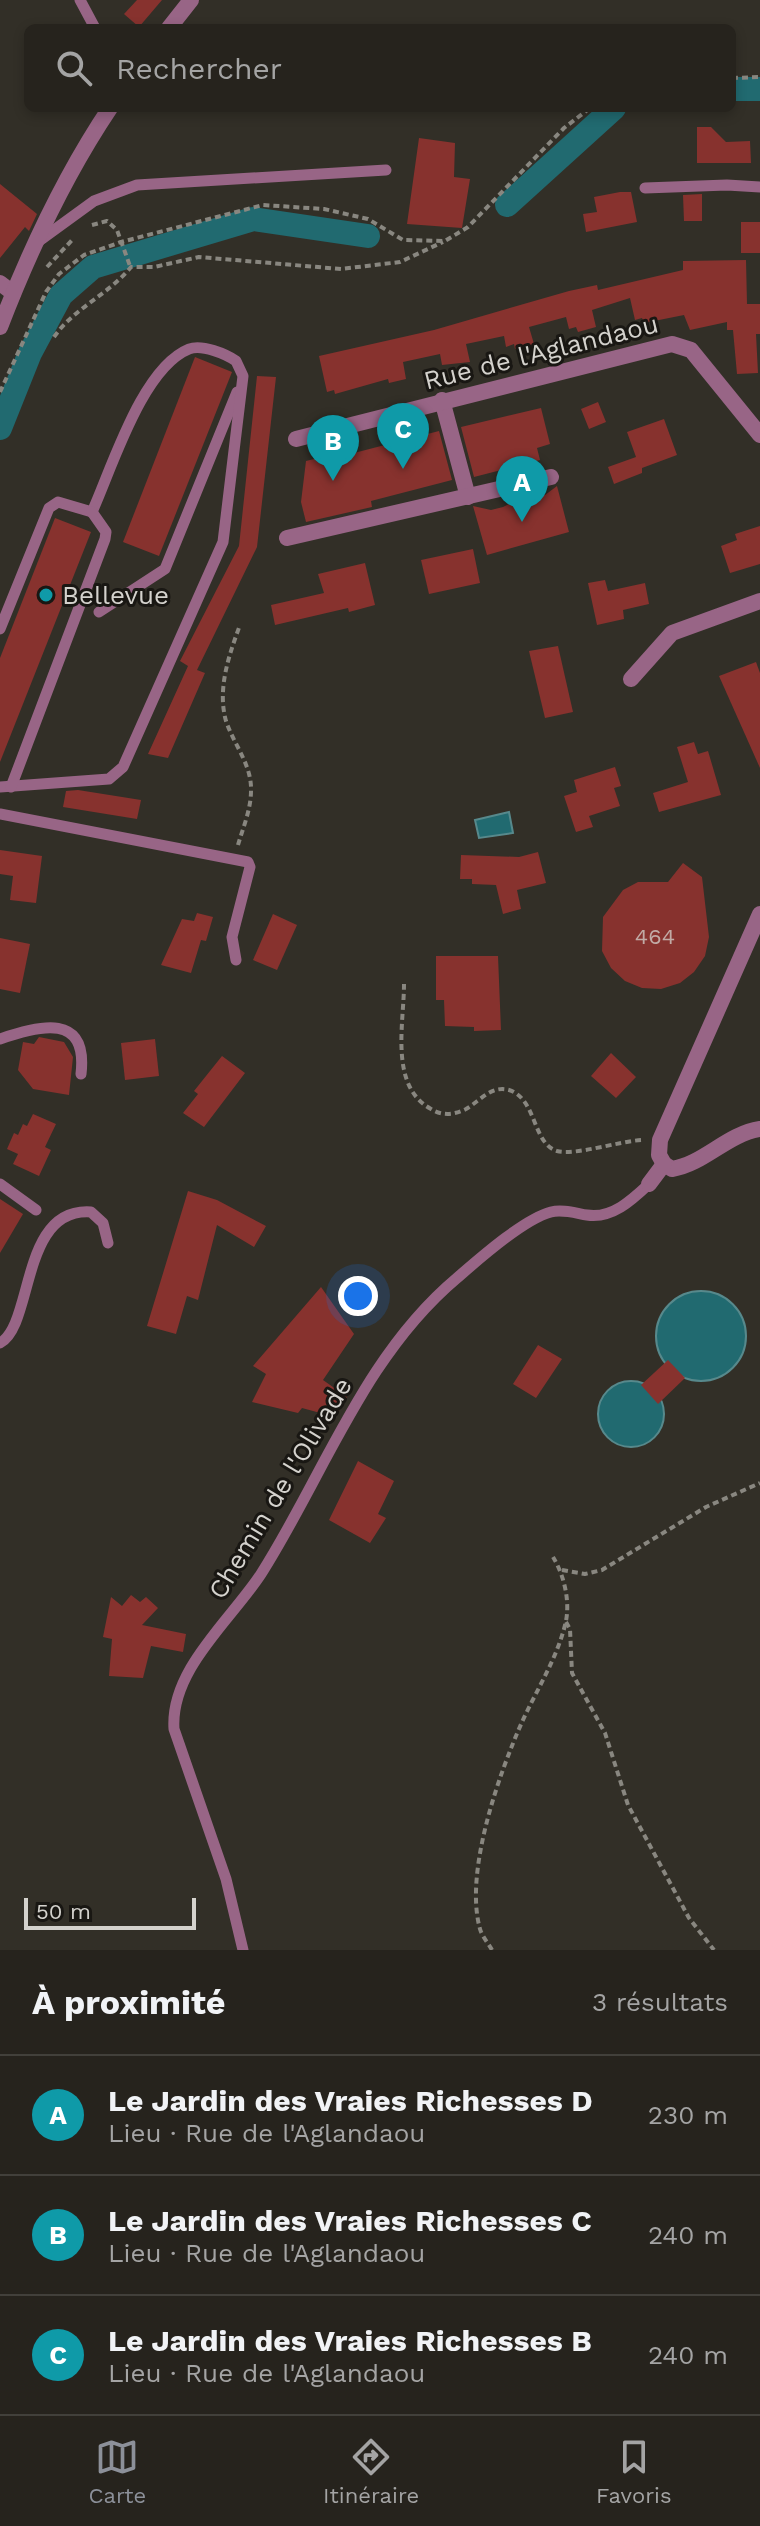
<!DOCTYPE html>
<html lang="fr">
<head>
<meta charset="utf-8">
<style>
	:root { --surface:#26231d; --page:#322f2a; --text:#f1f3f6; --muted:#a4a4a4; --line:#42403b; --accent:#8c9099 }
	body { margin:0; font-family:"Work Sans",sans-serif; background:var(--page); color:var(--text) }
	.scale { position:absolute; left:24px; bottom:20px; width:172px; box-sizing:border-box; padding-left:8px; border:4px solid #d4d2cd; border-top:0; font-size:22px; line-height:28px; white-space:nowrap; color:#d4d2cd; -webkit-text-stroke:6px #191713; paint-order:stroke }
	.you { position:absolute; left:358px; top:1296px; width:28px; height:28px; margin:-20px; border:6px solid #fff; border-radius:50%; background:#1a73e8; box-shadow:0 0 0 12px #1a73e833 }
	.badge { display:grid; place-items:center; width:52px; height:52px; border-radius:50%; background:var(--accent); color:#fff; font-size:26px; font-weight:700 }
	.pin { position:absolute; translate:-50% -66px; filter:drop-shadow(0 2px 4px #0008) }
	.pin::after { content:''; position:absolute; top:42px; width:28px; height:24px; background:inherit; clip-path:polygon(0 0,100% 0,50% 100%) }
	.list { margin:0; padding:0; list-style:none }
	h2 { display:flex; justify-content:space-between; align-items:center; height:104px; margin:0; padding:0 32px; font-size:34px }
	h2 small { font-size:26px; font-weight:400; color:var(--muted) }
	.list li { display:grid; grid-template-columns:52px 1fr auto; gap:24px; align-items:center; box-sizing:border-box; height:120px; padding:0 32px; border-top:2px solid var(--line) }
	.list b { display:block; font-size:30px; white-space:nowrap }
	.list p { margin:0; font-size:26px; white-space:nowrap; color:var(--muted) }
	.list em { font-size:26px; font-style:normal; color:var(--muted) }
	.icon { flex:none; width:44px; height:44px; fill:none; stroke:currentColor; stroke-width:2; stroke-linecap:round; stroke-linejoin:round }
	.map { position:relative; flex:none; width:760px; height:1950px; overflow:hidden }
	.search { position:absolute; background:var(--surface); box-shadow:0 4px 12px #0003; left:24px; right:24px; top:24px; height:88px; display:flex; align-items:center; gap:20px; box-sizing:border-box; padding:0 28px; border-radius:12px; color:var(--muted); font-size:30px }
	.sheet { height:464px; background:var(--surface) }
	nav { display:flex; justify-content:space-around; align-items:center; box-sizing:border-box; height:112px; border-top:2px solid var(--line); background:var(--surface); font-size:22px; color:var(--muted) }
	nav a { display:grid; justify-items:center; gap:4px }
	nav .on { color:var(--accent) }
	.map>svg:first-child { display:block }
</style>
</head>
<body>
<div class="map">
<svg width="760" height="1950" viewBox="0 0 760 1950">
	<rect width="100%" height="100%" fill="#322f27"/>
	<g fill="#216a70" stroke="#57898c" stroke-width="2">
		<path d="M509,812l4,21 -34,5 -4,-18z"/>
		<circle cx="701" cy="1336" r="45"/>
		<circle cx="631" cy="1414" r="33"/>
	</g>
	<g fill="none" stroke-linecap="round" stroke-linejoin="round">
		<g stroke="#216a70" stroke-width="24">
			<path d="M732,89h28"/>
			<path d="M507,205l107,-97"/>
			<path d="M0,428l30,-75 31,-58 32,-28 160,-48 115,17"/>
		</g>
	</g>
	<g fill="#87322e">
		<path d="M137,0h25l-23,27 -15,-13z"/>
		<path d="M697,127h14l15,15 24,-1 1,22h-54z"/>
		<path d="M419,138l36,5 -1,34 16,2 -8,49 -55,-4z"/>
		<path d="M0,184l37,30 -8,17 -4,-4 -25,31z"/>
		<path d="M620,192h11l6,30 -51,10 -3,-18 14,-2 -3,-15z"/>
		<path d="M702,194v27h-18l-1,-26z"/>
		<rect x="741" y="222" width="19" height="31"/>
		<path d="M746,260l1,44h13v30h-4l2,39 -21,1 -4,-44h-6v-8l-37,8 -6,-15 -40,8 -2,-5 -7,2 -5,-22 -38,12 4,17 -18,5 -2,-5 -7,2 -3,-12 -37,10 5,17 -19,5 -1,-5 -8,3 -2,-11 -38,8 4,18 -28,3 -2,-11 -37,8 3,17 -17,4 -1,-4 -53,15 -1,-4 -7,2 -8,-36 115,-26 135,-39 28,-6 1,5 85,-20v-9z"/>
		<path d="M195,357l37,15 -73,184 -36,-14z"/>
		<path d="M257,376l19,1 -19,170 -60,123 8,3 -37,85 -20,-4 40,-88 -8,-5 59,-115z"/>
		<path d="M598,402l8,20 -17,7 -8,-20z"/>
		<path d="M541,408l9,36 -13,4 3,12 -66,17 -13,-50z"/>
		<path d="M664,419l13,36 -35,13v5l-28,11 -6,-17 28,-10 -9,-25z"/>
		<path d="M439,431l13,49 -81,21 1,6 -66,15 -5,-20 5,-41 16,-4 1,4z"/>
		<path d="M557,486l12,46 -82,23 -14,-49 18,4 12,-3 14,-7 28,-5z"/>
		<path d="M55,518l36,14 -91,230v-104z"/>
		<path d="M760,526v38l-30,9 -9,-27 16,-6 -2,-6z"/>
		<path d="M473,549l7,34 -51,11 -8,-34z"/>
		<path d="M365,563l10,42 -26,7 -1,-4 -73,17 -4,-20 53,-12 -6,-19z"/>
		<path d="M605,580l3,11 37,-8 4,21 -26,6 1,9 -27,6 -9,-42z"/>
		<path d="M558,646l15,66 -28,6 -16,-67z"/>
		<path d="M756,662l4,11v95l-41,-92z"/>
		<path d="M694,742l4,12 10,-3 13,44 -62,17 -6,-19 35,-11 -11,-35z"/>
		<path d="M615,767l6,19 -7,2 6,18 -31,10 4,11 -17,5 -12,-36 13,-4 -3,-12z"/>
		<path d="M78,790l63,10 -4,19 -74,-12 3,-16z"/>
		<path d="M0,850l42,6 -6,47 -26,-3 3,-24 -13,-2z"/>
		<path d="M538,852l8,31 -29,7 4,19 -18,5 -7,-29 -24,-1v-5h-12l1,-24 58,2z"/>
		<path d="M683,863l19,14 7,60 -4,19 -11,16 -14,11 -19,6 -19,-1 -17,-7 -14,-13 -9,-17 1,-34 20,-27 15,-8h30z"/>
		<path d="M197,913l16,4 -7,24 -5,-1 -10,33 -30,-8 21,-46 12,2z"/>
		<path d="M273,914l24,11 -20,45 -24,-10z"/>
		<path d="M0,938l30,6 -10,49 -20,-4z"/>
		<path d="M436,956h62l3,74 -27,1v-4l-29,-1 -1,-26h-8z"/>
		<path d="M39,1037l25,5 9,15 -4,38 -36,-6 -15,-19 5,-28 11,2z"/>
		<path d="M155,1039l4,37 -34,4 -4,-37z"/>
		<path d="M611,1053l25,24 -20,21 -25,-22z"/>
		<path d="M222,1056l23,17 -41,54 -21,-14 15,-19 -4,-3z"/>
		<path d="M33,1114l23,10 -11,23 6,3 -12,26 -26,-12 5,-10 -11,-5 7,-16 4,2 5,-11 4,2z"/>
		<path d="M188,1191l29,9 49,26 -12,21 -37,-22 -19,75 -11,-4 -11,38 -29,-8z"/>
		<path d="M0,1199l23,15 -23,39z"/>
		<path d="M321,1287l33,47 -31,46 24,17 -12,20 -33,-9 -4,5 -46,-11 14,-28 -13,-8z"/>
		<path d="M538,1345l24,14 -26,39 -23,-14z"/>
		<path d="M668,1360l17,18 -27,26 -17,-19z"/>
		<path d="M358,1461l36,20 -16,33 8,4 -16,25 -41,-23z"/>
		<path d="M131,1595l9,7 6,-5 12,11 -16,17 44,9 -3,18 -32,-6 -8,32 -34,-2 3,-37 -9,-2 8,-40 11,9z"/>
	</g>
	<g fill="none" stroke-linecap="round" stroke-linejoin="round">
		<g stroke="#898780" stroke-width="4" stroke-dasharray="6 4" stroke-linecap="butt">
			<path d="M732,78l28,-1"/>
			<path d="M92,225l15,-4 10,9 13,36"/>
			<path d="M47,267l26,-28"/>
			<path d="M54,337c20,-29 54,-42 77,-70h23l45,-10 142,12 59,-7 43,-20"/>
			<path d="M0,392l46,-100 13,-18 25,-19 37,-13 142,-37 61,4 44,10 35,21 42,1 23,-14 96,-99 26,-20"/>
			<path d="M238,845c5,-17 13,-36 13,-54 1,-26 -17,-46 -25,-70 -9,-32 3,-66 14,-96"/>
			<path d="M404,984c0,40 -15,102 27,125 11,7 23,6 35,0 14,-8 25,-24 43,-19 28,9 23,53 48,61 17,5 63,-10 85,-11"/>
			<path d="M562,1570l23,4 17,-4 104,-63 54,-24"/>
			<path d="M566,1622l4,7 2,44 33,60 23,72 61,113 25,32"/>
			<path d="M492,1950c-4,-7 -10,-14 -12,-21 -16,-57 19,-155 42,-207 15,-33 36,-65 44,-101 4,-21 -2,-46 -13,-64"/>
		</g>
		<g stroke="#986586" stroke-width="11">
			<path d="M80,0l15,28"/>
			<path d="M645,188l82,-3 33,2"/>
			<path d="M39,241l55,-40 43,-16 249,-15"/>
			<path d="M99,612l66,-43 72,-177"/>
			<path d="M0,629l49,-121 9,-6 34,10c20,-44 50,-144 97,-163 13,-5 37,5 47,12l7,15 -20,166 -100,225 -14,12 -109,8"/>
			<path d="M11,787l94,-248 1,-7 -14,-20"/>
			<path d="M0,814l248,48 2,5 -18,70 4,23"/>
			<path d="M0,1039c40,-14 88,-26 81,35"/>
			<path d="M0,1184l36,26"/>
			<path d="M0,1343c34,-18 20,-136 91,-131l12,11 5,20"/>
			<path d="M243,1950l-17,-71 -52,-150c-4,-59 57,-109 87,-155 63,-99 103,-218 196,-296 22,-19 67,-59 94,-66 11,-3 24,1 36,3 25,4 45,-15 62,-31"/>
		</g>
		<g stroke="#986586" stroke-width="16">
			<path d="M169,28l22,-28"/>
			<path d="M0,283l13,10"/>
			<path d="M0,327c29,-75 65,-152 110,-219"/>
			<path d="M442,400l26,97"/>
			<path d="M296,439l376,-95 19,6 69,85"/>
			<path d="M287,538l264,-61"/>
			<path d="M631,679l41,-46 88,-32"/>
			<path d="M664,1164l-5,-9 1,-15 100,-226"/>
			<path d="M664,1164l8,5c32,-5 55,-35 88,-40"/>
			<path d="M649,1184l15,-20"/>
		</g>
	</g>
	<circle fill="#0f9aa8" stroke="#191713" stroke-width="3" cx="46" cy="595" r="8"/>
	<g text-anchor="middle" stroke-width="6" stroke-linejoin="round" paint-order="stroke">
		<g font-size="22" fill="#c1aaa5">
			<text x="655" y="944">464</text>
		</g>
		<g font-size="26" fill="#d4d2cd" stroke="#191713">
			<text transform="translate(541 352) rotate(-14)" y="9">Rue de l'Aglandaou</text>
			<text transform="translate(280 1488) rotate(-59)" y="9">Chemin de l'Olivade</text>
		</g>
		<g font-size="26" fill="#d4d2cd" stroke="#191713" text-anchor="start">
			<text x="62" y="604">Bellevue</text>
		</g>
	</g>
</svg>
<div class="scale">50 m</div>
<div class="you"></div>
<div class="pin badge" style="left:522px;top:522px;background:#0f9aa8">A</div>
<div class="pin badge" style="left:333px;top:481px;background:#0f9aa8">B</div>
<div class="pin badge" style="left:403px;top:469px;background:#0f9aa8">C</div>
<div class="search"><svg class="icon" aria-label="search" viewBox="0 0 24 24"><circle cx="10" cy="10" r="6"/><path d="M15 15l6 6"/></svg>Rechercher</div>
</div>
<section class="sheet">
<h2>À proximité<small>3 résultats</small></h2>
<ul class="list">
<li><span class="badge" style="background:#0f9aa8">A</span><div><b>Le Jardin des Vraies Richesses D</b><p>Lieu · Rue de l'Aglandaou</p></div><em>230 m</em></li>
<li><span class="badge" style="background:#0f9aa8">B</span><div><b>Le Jardin des Vraies Richesses C</b><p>Lieu · Rue de l'Aglandaou</p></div><em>240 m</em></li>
<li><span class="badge" style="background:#0f9aa8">C</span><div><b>Le Jardin des Vraies Richesses B</b><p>Lieu · Rue de l'Aglandaou</p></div><em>240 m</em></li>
</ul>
</section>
<nav>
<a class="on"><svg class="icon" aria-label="map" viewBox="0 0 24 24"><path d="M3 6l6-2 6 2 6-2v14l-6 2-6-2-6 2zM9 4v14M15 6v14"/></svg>Carte</a>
<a><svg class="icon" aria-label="directions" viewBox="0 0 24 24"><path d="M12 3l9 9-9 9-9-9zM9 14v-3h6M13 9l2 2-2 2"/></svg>Itinéraire</a>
<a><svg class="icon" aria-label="saved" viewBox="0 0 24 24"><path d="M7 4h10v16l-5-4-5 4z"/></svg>Favoris</a>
</nav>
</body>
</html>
